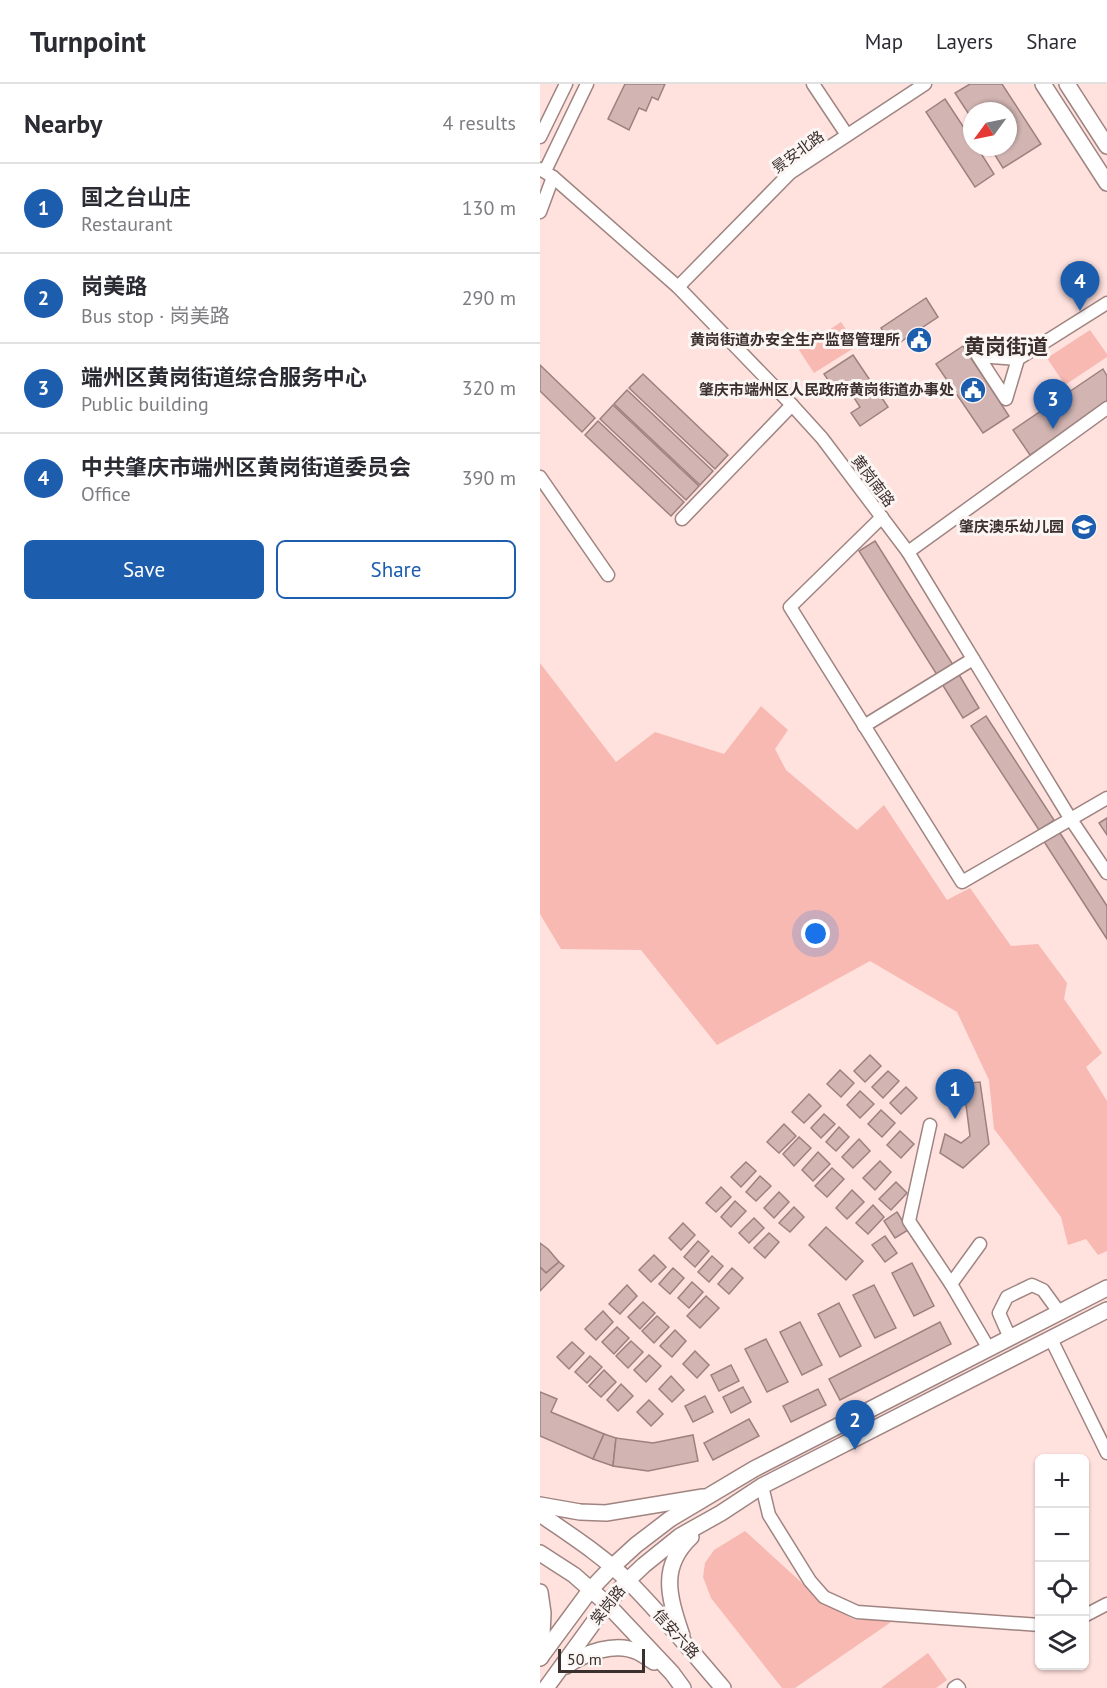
<!DOCTYPE html>
<html lang="en">
<head>
<meta charset="utf-8">
<style>
	:root { --surface:#fff; --page:#f7f7f7; --text:#2b2b33; --muted:#7c7c81; --line:#e1e1e2; --accent:#1d5dae }
	body { margin:0; font-family:"PT Sans","Noto Sans SC",sans-serif; background:var(--page); color:var(--text) }
	.controls { position:absolute; right:18px; bottom:18px; display:grid; overflow:hidden; border-radius:9px; box-shadow:0 2px 4px #0004 }
	.controls button { width:54px; height:54px; display:grid; place-items:center; padding:0; border:0; border-bottom:2px solid var(--line); background:var(--surface); color:var(--text); font:30px sans-serif }
	.compass { position:absolute; left:423px; top:18px; width:54px; height:54px; border-radius:50%; background:var(--surface); box-shadow:0 2px 4px #0004; rotate:237deg }
	.scale { position:absolute; left:18px; bottom:15px; width:87px; box-sizing:border-box; padding-left:6px; border:3px solid #3b302e; border-top:0; font-size:16px; line-height:21px; white-space:nowrap; color:#3b302e; -webkit-text-stroke:4px #fbf5f4; paint-order:stroke }
	.you { position:absolute; left:276px; top:850px; width:21px; height:21px; margin:-15px; border:4px solid #fff; border-radius:50%; background:#1a73e8; box-shadow:0 0 0 9px #1a73e833 }
	.badge { display:grid; place-items:center; width:39px; height:39px; border-radius:50%; background:var(--accent); color:#fff; font-size:20px; font-weight:700 }
	.pin { position:absolute; translate:-50% -50px; filter:drop-shadow(0 2px 3px #0008) }
	.pin::after { content:''; position:absolute; top:32px; width:21px; height:18px; background:inherit; clip-path:polygon(0 0,100% 0,50% 100%) }
	.list { margin:0; padding:0; list-style:none }
	h2 { display:flex; justify-content:space-between; align-items:center; height:78px; margin:0; padding:0 24px; font-size:26px }
	h2 small { font-size:20px; font-weight:400; color:var(--muted) }
	.list li { display:grid; grid-template-columns:39px 1fr auto; gap:18px; align-items:center; box-sizing:border-box; height:90px; padding:0 24px; border-top:2px solid var(--line) }
	.list b { display:block; font-size:22px; white-space:nowrap }
	.list p { margin:0; font-size:20px; white-space:nowrap; color:var(--muted) }
	.list em { font-size:20px; font-style:normal; color:var(--muted) }
	.actions { display:flex; gap:12px; padding:18px 24px }
	.actions a { flex:1; padding:14px 0; border:2px solid var(--accent); border-radius:9px; text-align:center; font-size:21px; color:var(--accent) }
	.actions .main { background:var(--accent); color:#fff }
	.icon { flex:none; width:33px; height:33px; fill:none; stroke:currentColor; stroke-width:2; stroke-linecap:round; stroke-linejoin:round }
	.map { position:relative; flex:none; width:567px; height:1604px; overflow:hidden }
	header { display:flex; align-items:center; gap:36px; box-sizing:border-box; height:84px; padding:0 30px; background:var(--surface); border-bottom:2px solid var(--line) }
	header strong { font-size:28px }
	nav { display:flex; gap:33px; margin-inline-start:auto; font-size:21px }
	main { display:flex }
	aside { flex:1; background:var(--surface) }
	.map>svg:first-child { display:block }
</style>
</head>
<body>
<header>
<strong>Turnpoint</strong>
<nav><a>Map</a><a>Layers</a><a>Share</a></nav>
</header>
<main>
<aside>
<h2>Nearby<small>4 results</small></h2>
<ul class="list">
<li><span class="badge">1</span><div><b>国之台山庄</b><p>Restaurant</p></div><em>130 m</em></li>
<li><span class="badge">2</span><div><b>岗美路</b><p>Bus stop · 岗美路</p></div><em>290 m</em></li>
<li><span class="badge">3</span><div><b>端州区黄岗街道综合服务中心</b><p>Public building</p></div><em>320 m</em></li>
<li><span class="badge">4</span><div><b>中共肇庆市端州区黄岗街道委员会</b><p>Office</p></div><em>390 m</em></li>
</ul>
<div class="actions"><a class="main">Save</a><a>Share</a></div>
</aside>
<div class="map">
<svg width="567" height="1604" viewBox="0 0 567 1604">
	<rect width="100%" height="100%" fill="#ffe1dd"/>
	<g fill="#f7b9b2">
		<path d="M301,238l16,24 -43,27 -15,-23z"/>
		<path d="M550,246l17,24v3l-42,28 -18,-27z"/>
		<path d="M0,579l76,99 39,-30 69,22 37,-48 27,24 -13,19 11,21 71,60 27,-25 63,95 23,-12 41,58 27,-2 29,39 -3,16 38,54 -16,14 21,34v150l-9,4 -12,-16 -18,6 -7,-28 -67,-88 -5,-49 -32,-68 -87,-51 -153,84 -76,-95 -80,-1 -21,-35z"/>
		<path d="M205,1447l79,72 31,17h39l-99,68h-13l-71,-90 -8,-21 2,-14 9,-13z"/>
		<path d="M388,1569l19,27 -11,8h-54v-1z"/>
	</g>
	<g fill="#d2b5b2" stroke="#9c817e" stroke-width="1.5">
		<path d="M85,0h40l-7,16 -6,-3 -6,14 -7,-3 -10,22 -21,-11z"/>
		<path d="M430,0h32l39,60 -38,24 -13,-21h18v-36h-36v8l-17,-26z"/>
		<path d="M405,15l27,41v7h5l17,27 -19,13 -49,-75z"/>
		<path d="M386,214l12,19 -45,30 -12,-19z"/>
		<path d="M423,262l46,70 -26,17 -47,-69z"/>
		<path d="M313,271l35,52 -28,19 -9,-13 9,-6 -16,-25 -10,7 -10,-15z"/>
		<path d="M0,281l55,53 -13,14 -42,-41z"/>
		<path d="M563,285l4,7v26l-77,53 -17,-25z"/>
		<path d="M103,290l85,81 -13,14 -86,-81z"/>
		<path d="M87,306l86,81 -13,14 -86,-81z"/>
		<path d="M73,321l86,81 -13,14 -86,-81z"/>
		<path d="M58,337l86,81 -13,14 -86,-81z"/>
		<path d="M335,457l80,127 -16,10 -80,-127z"/>
		<path d="M418,589l21,35 -16,10 -21,-34z"/>
		<path d="M446,632l68,104 -15,10 -68,-104z"/>
		<path d="M567,734v17l-8,-12z"/>
		<path d="M518,746l49,76v33l-64,-99z"/>
		<path d="M330,971l11,11 -16,16 -11,-11z"/>
		<path d="M300,986l14,13 -13,14 -14,-13z"/>
		<path d="M348,987l11,10 -16,17 -11,-11z"/>
		<path d="M440,998l9,62 -26,24 -23,-15 5,-19 16,9 9,-7 -5,-39h-12l-3,-12z"/>
		<path d="M366,1003l11,11 -16,16 -11,-11z"/>
		<path d="M320,1007l14,13 -14,14 -13,-13z"/>
		<path d="M269,1010l12,12 -17,17 -12,-11z"/>
		<path d="M341,1026l14,13 -13,14 -14,-13z"/>
		<path d="M284,1030l11,10 -14,14 -10,-10z"/>
		<path d="M244,1040l12,12 -17,17 -12,-11z"/>
		<path d="M299,1043l10,10 -13,14 -10,-9z"/>
		<path d="M360,1047l14,13 -13,14 -14,-13z"/>
		<path d="M259,1053l12,11 -17,18 -11,-12z"/>
		<path d="M319,1055l11,12 -17,17 -11,-11z"/>
		<path d="M278,1068l12,12 -17,17 -11,-11z"/>
		<path d="M340,1077l11,11 -16,18 -12,-12z"/>
		<path d="M206,1078l10,9 -15,16 -10,-10z"/>
		<path d="M292,1084l12,11 -17,18 -12,-11z"/>
		<path d="M220,1092l11,10 -15,15 -10,-9z"/>
		<path d="M356,1098l11,11 -16,17 -12,-11z"/>
		<path d="M181,1103l10,10 -15,15 -10,-9z"/>
		<path d="M312,1106l12,12 -17,17 -11,-11z"/>
		<path d="M239,1108l10,10 -15,16 -10,-10z"/>
		<path d="M195,1117l11,10 -15,16 -10,-10z"/>
		<path d="M333,1121l11,12 -16,17 -12,-11z"/>
		<path d="M254,1123l10,10 -14,15 -11,-9z"/>
		<path d="M357,1128l11,18 -13,8 -11,-17z"/>
		<path d="M214,1134l10,10 -15,15 -10,-10z"/>
		<path d="M143,1139l12,12 -14,15 -12,-12z"/>
		<path d="M286,1143l37,34 -17,19 -37,-35z"/>
		<path d="M229,1149l10,9 -14,16 -11,-10z"/>
		<path d="M345,1152l12,17 -12,9 -13,-17z"/>
		<path d="M158,1157l11,10 -14,16 -11,-10z"/>
		<path d="M0,1159l8,6 11,13 -13,11 -6,-6z"/>
		<path d="M114,1171l12,12 -15,15 -12,-12z"/>
		<path d="M172,1172l11,10 -14,16 -11,-10z"/>
		<path d="M19,1178l5,4 -24,25v-24l6,6z"/>
		<path d="M372,1179l22,43 -20,10 -22,-43z"/>
		<path d="M133,1184l11,10 -14,16 -11,-10z"/>
		<path d="M192,1184l11,10 -14,16 -11,-10z"/>
		<path d="M152,1198l11,10 -14,16 -11,-10z"/>
		<path d="M87,1201l10,11 -17,18 -11,-10z"/>
		<path d="M334,1201l22,43 -21,10 -22,-43z"/>
		<path d="M166,1212l13,12 -19,20 -13,-12z"/>
		<path d="M103,1218l12,11 -15,16 -12,-12z"/>
		<path d="M299,1219l22,43 -21,11 -22,-43z"/>
		<path d="M63,1227l10,11 -17,18 -11,-11z"/>
		<path d="M117,1232l12,11 -15,16 -12,-12z"/>
		<path d="M260,1238l22,43 -20,10 -22,-43z"/>
		<path d="M400,1238l11,22 -111,56 -11,-21z"/>
		<path d="M77,1243l12,11 -15,16 -12,-12z"/>
		<path d="M135,1246l11,11 -14,16 -12,-11z"/>
		<path d="M226,1255l22,43 -21,10 -22,-43z"/>
		<path d="M91,1257l12,11 -15,16 -12,-12z"/>
		<path d="M32,1258l12,11 -15,16 -12,-12z"/>
		<path d="M155,1267l14,14 -12,13 -14,-14z"/>
		<path d="M109,1271l12,11 -15,16 -12,-12z"/>
		<path d="M50,1272l12,11 -15,16 -12,-11z"/>
		<path d="M191,1281l8,16 -20,10 -8,-16z"/>
		<path d="M64,1286l12,12 -15,15 -12,-11z"/>
		<path d="M131,1292l13,14 -12,12 -13,-13z"/>
		<path d="M81,1300l12,12 -15,15 -11,-11z"/>
		<path d="M203,1303l8,15 -20,11 -8,-16z"/>
		<path d="M278,1305l8,16 -35,17 -8,-16z"/>
		<path d="M0,1308l17,7 -6,13 53,22 -11,25 -53,-23z"/>
		<path d="M165,1312l8,16 -20,10 -8,-16z"/>
		<path d="M109,1316l14,14 -12,12 -14,-14z"/>
		<path d="M209,1335l10,17 -46,24 -9,-17z"/>
		<path d="M64,1350l12,4 -3,28 -20,-7z"/>
		<path d="M153,1351l5,26 -50,10 -35,-5 3,-28 37,5z"/>
	</g>
	<g fill="none" stroke-linecap="round" stroke-linejoin="round">
		<g stroke="#9f8481" stroke-width="15">
			<g id="minor">
				<path d="M273,0l34,51"/>
				<path d="M0,53l26,-53"/>
				<path d="M0,85l13,8 125,110 114,118 30,33 86,114 162,266 37,55"/>
				<path d="M5,87l42,-87"/>
				<path d="M0,128l13,-35"/>
				<path d="M138,203l112,-114 135,-89"/>
				<path d="M478,275l-12,40 -28,-43 40,3 89,-56"/>
				<path d="M0,393l68,98"/>
				<path d="M342,433l-92,90 172,275 145,-84"/>
				<path d="M142,435l110,-114"/>
				<path d="M368,468l199,-144"/>
				<path d="M324,642l109,-67"/>
				<path d="M390,1041l-21,96 42,63 29,-40"/>
				<path d="M411,1200l38,65"/>
				<path d="M470,1254l-11,-25 8,-16 25,-12 11,5 16,22"/>
				<path d="M511,1255l56,114"/>
				<path d="M222,1402l7,29 41,66 14,16 33,15 183,13"/>
				<path d="M544,1532l23,-12"/>
				<path d="M414,1604l3,-2 2,2"/>
			</g>
		</g>
		<g stroke="#9f8481" stroke-width="18">
			<g id="major">
				<path d="M503,0l64,99"/>
				<path d="M527,0l40,62"/>
				<path d="M0,1421l40,7 26,1 97,-16"/>
				<path d="M0,1430c30,21 62,41 88,67 34,34 64,71 95,107"/>
				<path d="M0,1469l34,22 33,29 65,69 11,15"/>
				<path d="M0,1508l3,21 -2,44"/>
				<path d="M142,1552c-12,-37 -24,-68 9,-99"/>
				<path d="M0,1574l51,-69 21,-22 24,-22 34,-26 84,-50 353,-181"/>
				<path d="M26,1582c19,-13 49,-25 72,-14 6,3 11,7 16,10"/>
				<path d="M6,1604l61,-84 20,-23 17,-16 36,-29 41,-23 41,-27 345,-176"/>
			</g>
		</g>
		<use href="#minor" stroke="#fff" stroke-width="12"/>
		<use href="#major" stroke="#fff" stroke-width="15"/>
	</g>
	<defs>
		<g id="civic-disc" transform="scale(1.35)"><circle r="9.5" fill="#1d5dae" stroke="#fbf5f4"/><path d="M-.6-6.5H3V-4.5H.6V-3L4-1V1h2V6H-6V1h2V-1L-.6-3ZM-1.2 2.5V6h2.4V2.5Z" fill="#fff"/></g>
		<g id="school-disc" transform="scale(1.35)"><circle r="9.5" fill="#1d5dae" stroke="#fbf5f4"/><path d="M0-5L7-2L0 1L-7-2ZM-4 1L0 2.5L4 1V4Q0 6-4 4Z" fill="#fff"/></g>
	</defs>
	<g fill-rule="evenodd">
		<use href="#civic-disc" x="379" y="256"/>
		<use href="#civic-disc" x="433" y="306"/>
		<use href="#school-disc" x="544" y="443"/>
	</g>
	<g text-anchor="middle" stroke-width="6" stroke-linejoin="round" paint-order="stroke">
		<g font-size="15" fill="#3b302e" stroke="#fbf5f4">
			<text transform="translate(258 68) rotate(-36)" y="5">景安北路</text>
			<text transform="translate(333 397) rotate(53)" y="5">黄岗南路</text>
			<text transform="translate(68 1521) rotate(-51)" y="5">棠岗路</text>
			<text transform="translate(136 1550) rotate(48)" y="5">信安六路</text>
		</g>
		<g font-size="15" font-weight="bold" fill="#3b302e" stroke="#fbf5f4" text-anchor="end">
			<text x="360" y="261">黄岗街道办安全生产监督管理所</text>
			<text x="414" y="311">肇庆市端州区人民政府黄岗街道办事处</text>
			<text x="524" y="448">肇庆澳乐幼儿园</text>
		</g>
		<g font-size="21" font-weight="bold" fill="#3b302e" stroke="#fbf5f4">
			<text x="466" y="270">黄岗街道</text>
		</g>
	</g>
</svg>
<div class="controls">
<button>+</button>
<button>−</button>
<button><svg class="icon" aria-label="locate" viewBox="0 0 24 24"><circle cx="12" cy="12" r="6"/><path d="M12 2v4M12 18v4M2 12h4M18 12h4"/></svg></button>
<button><svg class="icon" aria-label="layers" viewBox="0 0 24 24"><path d="M12 4l9 5-9 5-9-5zM3 14l9 5 9-5"/></svg></button>
</div>
<svg class="compass" viewBox="-18 -18 36 36"><path d="M0-13l5 13h-10z" fill="#e53935"/><path d="M0 13l5-13h-10z" fill="#7c7c81"/></svg>
<div class="scale">50 m</div>
<div class="you"></div>
<div class="pin badge" style="left:415px;top:1035px">1</div>
<div class="pin badge" style="left:315px;top:1366px">2</div>
<div class="pin badge" style="left:513px;top:345px">3</div>
<div class="pin badge" style="left:540px;top:227px">4</div>
</div>
</main>
</body>
</html>
